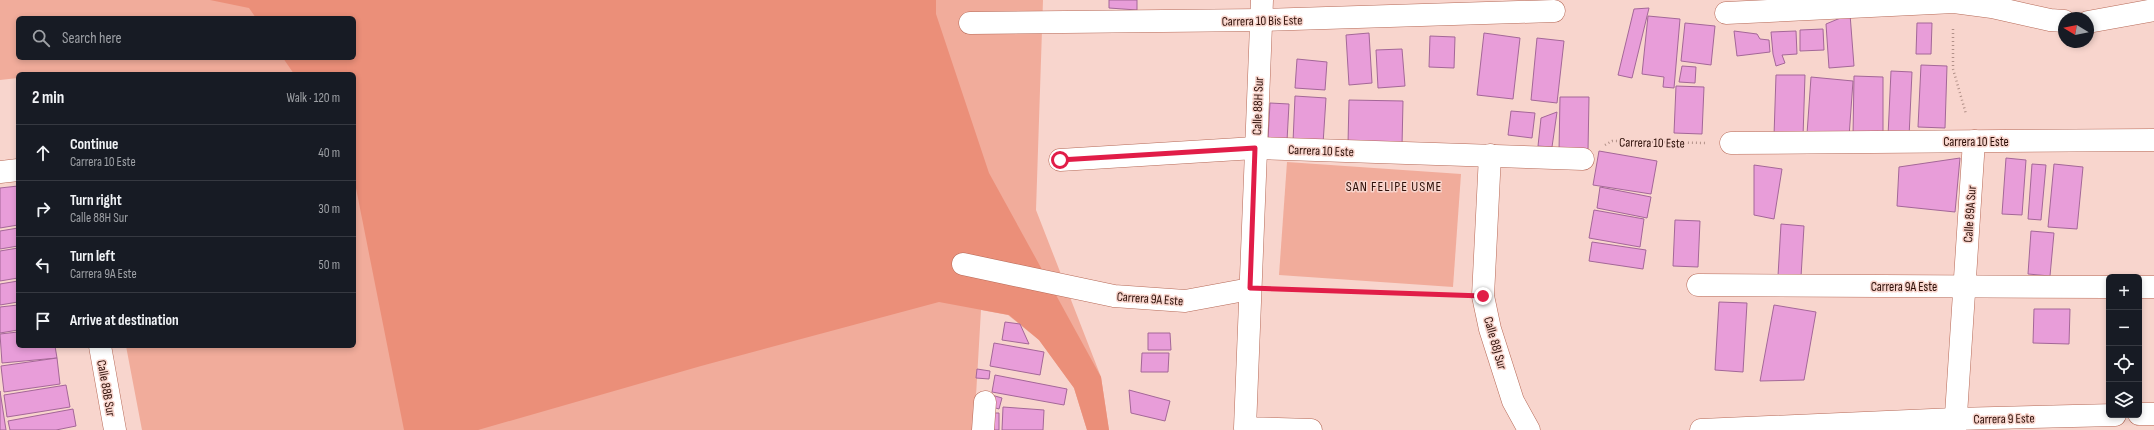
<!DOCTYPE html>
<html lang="en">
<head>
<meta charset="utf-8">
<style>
	:root { --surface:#171b24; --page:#20242c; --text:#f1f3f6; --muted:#9ea1a6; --line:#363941 }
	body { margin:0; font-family:"Sofia Sans Condensed",sans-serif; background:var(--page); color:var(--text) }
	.controls { position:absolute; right:12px; bottom:12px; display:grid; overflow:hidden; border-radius:6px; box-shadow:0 2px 6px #0003 }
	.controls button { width:36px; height:36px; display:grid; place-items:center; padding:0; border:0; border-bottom:1px solid var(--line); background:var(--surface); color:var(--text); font:20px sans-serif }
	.compass { position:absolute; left:2058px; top:12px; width:36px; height:36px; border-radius:50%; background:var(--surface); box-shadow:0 2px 6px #0003; rotate:280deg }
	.stop { position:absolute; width:12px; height:12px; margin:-9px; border:3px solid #e11d48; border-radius:50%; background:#fff }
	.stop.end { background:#e11d48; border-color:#fff; box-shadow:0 1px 4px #0008 }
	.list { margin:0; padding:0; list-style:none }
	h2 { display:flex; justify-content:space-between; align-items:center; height:52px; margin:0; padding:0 16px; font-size:17px }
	h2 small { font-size:13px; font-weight:400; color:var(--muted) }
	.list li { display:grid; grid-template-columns:26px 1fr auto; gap:12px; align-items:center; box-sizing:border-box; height:56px; padding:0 16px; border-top:1px solid var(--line) }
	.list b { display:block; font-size:15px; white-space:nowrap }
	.list p { margin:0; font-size:13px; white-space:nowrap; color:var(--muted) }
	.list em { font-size:13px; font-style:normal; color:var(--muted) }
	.icon { flex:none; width:22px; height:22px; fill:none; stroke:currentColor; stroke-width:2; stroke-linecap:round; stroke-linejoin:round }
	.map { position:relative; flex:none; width:2154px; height:430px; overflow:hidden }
	.search { position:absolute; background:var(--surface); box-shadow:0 2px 6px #0003; left:16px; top:16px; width:340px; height:44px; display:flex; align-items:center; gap:10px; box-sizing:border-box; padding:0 14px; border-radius:6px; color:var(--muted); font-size:15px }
	.panel { position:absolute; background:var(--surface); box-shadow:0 2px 6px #0003; left:16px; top:72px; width:340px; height:276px; border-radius:6px }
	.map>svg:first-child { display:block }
</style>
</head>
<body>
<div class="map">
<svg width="2154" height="430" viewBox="0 0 2154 430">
	<rect width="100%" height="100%" fill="#f8d5cd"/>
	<g fill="#f1ac9b" fill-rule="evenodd">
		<path d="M0,0h1043l-7,210 65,167 8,53h-22l-13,-42 -35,-48 -31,-25 -27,-5 -7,120h-832l-16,-84h228v-272h-283v-2l-53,2v4l-18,2zM18,18h336v40h-336z"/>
		<path d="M1287,162l174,12 -8,113 -174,-12z"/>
	</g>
	<path fill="#eb8f79" d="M210,0h726v14l53,159 112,204 8,53h-22l-13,-42 -35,-48 -30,-25 -70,-13 -238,64 -223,64h-74l-50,-252v-104h-60l-11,-16h71v-40h-98l-7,-10z"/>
	<g fill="#e89dd9" stroke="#a46798">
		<path d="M1109,0h28v10l-28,-2z"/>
		<path d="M1649,8l-17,70 -14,-3 16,-66z"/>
		<path d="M1850,14l4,52 -25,2 -3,-44z"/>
		<path d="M1648,16l32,3 -6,69 -11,-1 1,-10 -22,-3z"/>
		<path d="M1685,23l30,3 -4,39 -30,-4z"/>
		<path d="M1917,23h15l-1,31h-15z"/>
		<path d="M1823,29l1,21 -24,1v-21z"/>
		<path d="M1734,31l23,3 3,5 9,1 1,12 -33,4z"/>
		<path d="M1796,31l1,23 -15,1 3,8 -9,3 -3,-12 -2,-22z"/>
		<path d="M1369,33l3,50 -23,2 -3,-50z"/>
		<path d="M1484,33l36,5 -7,61 -36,-4z"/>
		<path d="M1430,36l25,1 -1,31 -25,-1z"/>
		<path d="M1537,38l27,3 -7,62 -26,-3z"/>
		<path d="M1402,49l3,37 -27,2 -2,-38z"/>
		<path d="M1297,59l30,3 -2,28 -30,-2z"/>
		<path d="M1921,65l26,1 -2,62 -27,-1z"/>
		<path d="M1682,66l14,1 -1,16 -16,-1z"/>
		<path d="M1891,71l21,1 -3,65 -21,-1z"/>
		<path d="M1776,75h29l-2,62 -29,-1z"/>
		<path d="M1854,76l29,1v59h-30z"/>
		<path d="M1811,77l42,4 -4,56 -42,-3z"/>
		<path d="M1676,86l28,1 -2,47 -28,-1z"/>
		<path d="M1295,96l31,2 -3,46 -30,-2z"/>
		<path d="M1560,97h29l-1,54h-29z"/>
		<path d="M1349,100l54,1 -1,45 -54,-2z"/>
		<path d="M1270,103l19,1 -2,37 -19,-1z"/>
		<path d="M1511,111l24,2 -3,25 -24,-3z"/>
		<path d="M1557,112l-5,35 -14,-1 3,-28z"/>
		<path d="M1599,151l58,10 -6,33 -58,-9z"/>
		<path d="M1960,158l-5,54 -58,-6 2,-39z"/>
		<path d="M2006,158l20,2 -4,55 -20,-1z"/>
		<path d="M2032,164l14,1 -5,55 -13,-1z"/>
		<path d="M2054,164l29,3 -6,62 -29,-2z"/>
		<path d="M1754,165l28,4 -8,50 -20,-4z"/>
		<path d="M18,186v39l-18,3v-40z"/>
		<path d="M1600,187l51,10 -4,21 -50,-10z"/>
		<path d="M1594,210l50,9 -4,28 -51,-9z"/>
		<path d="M1675,220l25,1 -2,46 -25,-1z"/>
		<path d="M1781,224l23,2 -3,51 -23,-1z"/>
		<path d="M18,228v18l-18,3v-18z"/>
		<path d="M2031,231l23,2 -4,43 -22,-2z"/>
		<path d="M1592,242l54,8 -3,19 -54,-8z"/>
		<path d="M18,248v30l-18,3v-30z"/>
		<path d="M18,281v21l-18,3v-21z"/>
		<path d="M1719,302l28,1 -4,69 -28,-2z"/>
		<path d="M18,305v25l-18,3v-26z"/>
		<path d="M1774,305l42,7 -12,68 -44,1z"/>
		<path d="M2034,309h36l-1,35 -36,-1z"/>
		<path d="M1005,322l15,2 9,20 -27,-4z"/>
		<path d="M18,332v14h37l2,12 -55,5 -2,-29z"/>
		<path d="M1148,333h22l1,17h-23z"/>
		<path d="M994,343l50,9 -4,23 -50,-9z"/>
		<path d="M1142,353h27l-1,19h-27z"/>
		<path d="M57,358l3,26 -56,8 -3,-26z"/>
		<path d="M977,369l13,2 -1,8 -13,-1z"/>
		<path d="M995,375l72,14 -3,16 -72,-13z"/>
		<path d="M66,385l4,22 -63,10 -3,-22z"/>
		<path d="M1129,390l41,11 -5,20 -34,-8z"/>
		<path d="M0,391l6,39h-6z"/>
		<path d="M988,394l14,4 -3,11 -10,-3z"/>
		<path d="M1003,407l41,3 -1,20h-41z"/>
		<path d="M73,409l3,17 -20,4h-46l-2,-9z"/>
		<path d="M990,413h9v17h-10z"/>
	</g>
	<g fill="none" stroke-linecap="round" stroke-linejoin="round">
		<g stroke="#b66957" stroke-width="23">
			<g id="street">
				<path d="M1262,0l-17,428 66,2"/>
				<path d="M1726,13l228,-11 38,5 58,13 14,1"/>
				<path d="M2088,22l66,-12"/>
				<path d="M970,23l291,-3 293,-9"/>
				<path d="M1731,143l423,-3"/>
				<path d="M1490,155l-7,141 7,33 23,72 16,29"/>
				<path d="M1060,160l195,-12 328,11"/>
				<path d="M0,172l18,-2"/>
				<path d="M963,264l151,32 71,5 65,-12"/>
				<path d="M1698,285l411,2"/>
				<path d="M2139,287h15"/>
				<path d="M100,346l15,84"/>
				<path d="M2139,414h15"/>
				<path d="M983,430l2,-28"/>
				<path d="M1701,430l254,-11 160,-4"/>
				<path d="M1955,430l19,-289"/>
			</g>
		</g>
		<g stroke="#b29189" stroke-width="2.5" stroke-dasharray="1 3" stroke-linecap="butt">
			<path d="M1953,29v40l13,45"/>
			<path d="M1605,145l7,-4 93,2"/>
			<path d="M1277,289l181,6"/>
		</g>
		<use href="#street" stroke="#fff" stroke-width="22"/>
	</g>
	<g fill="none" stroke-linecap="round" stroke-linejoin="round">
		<path stroke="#e11d48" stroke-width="5" d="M1060,160l195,-12 -5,140 233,8"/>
	</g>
	<g text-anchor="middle" stroke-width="3" stroke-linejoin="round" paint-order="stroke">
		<g font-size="13" fill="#2d0f08" stroke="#f8d5cd">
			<text transform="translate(1262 20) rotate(-1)" y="5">Carrera 10 Bis Este</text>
			<text transform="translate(1257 106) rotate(-88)" y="5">Calle 88H Sur</text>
			<text x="1976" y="146">Carrera 10 Este</text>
			<text transform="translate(1652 142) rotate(1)" y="5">Carrera 10 Este</text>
			<text transform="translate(1321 150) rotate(2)" y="5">Carrera 10 Este</text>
			<text transform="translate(1969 214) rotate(-86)" y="5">Calle 89A Sur</text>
			<text x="1904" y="291">Carrera 9A Este</text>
			<text transform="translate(1150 298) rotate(4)" y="5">Carrera 9A Este</text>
			<text transform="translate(1496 343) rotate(74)" y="5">Calle 88J Sur</text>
			<text transform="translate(107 388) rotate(80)" y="5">Calle 88B Sur</text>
			<text transform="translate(2004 418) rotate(-1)" y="5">Carrera 9 Este</text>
		</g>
		<g font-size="14" letter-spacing="1" fill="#2d0f08" stroke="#f8d5cd">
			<text x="1394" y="191">SAN FELIPE USME</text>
		</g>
	</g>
</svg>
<div class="controls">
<button>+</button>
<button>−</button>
<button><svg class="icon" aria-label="locate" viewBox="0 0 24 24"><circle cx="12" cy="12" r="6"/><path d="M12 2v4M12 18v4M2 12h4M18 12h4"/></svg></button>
<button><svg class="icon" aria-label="layers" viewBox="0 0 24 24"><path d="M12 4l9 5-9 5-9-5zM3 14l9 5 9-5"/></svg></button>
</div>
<svg class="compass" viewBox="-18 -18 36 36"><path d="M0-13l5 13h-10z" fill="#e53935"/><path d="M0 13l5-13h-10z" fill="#9ea1a6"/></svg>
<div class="stop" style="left:1060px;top:160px"></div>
<div class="stop end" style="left:1483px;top:296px"></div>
<div class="search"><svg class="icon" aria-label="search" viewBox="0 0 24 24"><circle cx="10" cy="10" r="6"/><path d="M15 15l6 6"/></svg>Search here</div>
<section class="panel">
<h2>2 min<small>Walk · 120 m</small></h2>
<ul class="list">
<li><svg class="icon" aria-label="ahead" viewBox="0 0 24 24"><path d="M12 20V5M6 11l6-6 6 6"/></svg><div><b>Continue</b><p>Carrera 10 Este</p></div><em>40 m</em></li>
<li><svg class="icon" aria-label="right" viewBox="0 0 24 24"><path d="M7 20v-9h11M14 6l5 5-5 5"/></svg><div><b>Turn right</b><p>Calle 88H Sur</p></div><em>30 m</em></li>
<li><svg class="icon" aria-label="left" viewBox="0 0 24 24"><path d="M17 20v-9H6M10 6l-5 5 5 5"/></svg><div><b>Turn left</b><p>Carrera 9A Este</p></div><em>50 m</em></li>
<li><svg class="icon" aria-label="arrive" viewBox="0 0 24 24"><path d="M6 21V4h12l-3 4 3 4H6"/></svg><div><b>Arrive at destination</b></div></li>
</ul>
</section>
</div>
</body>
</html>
